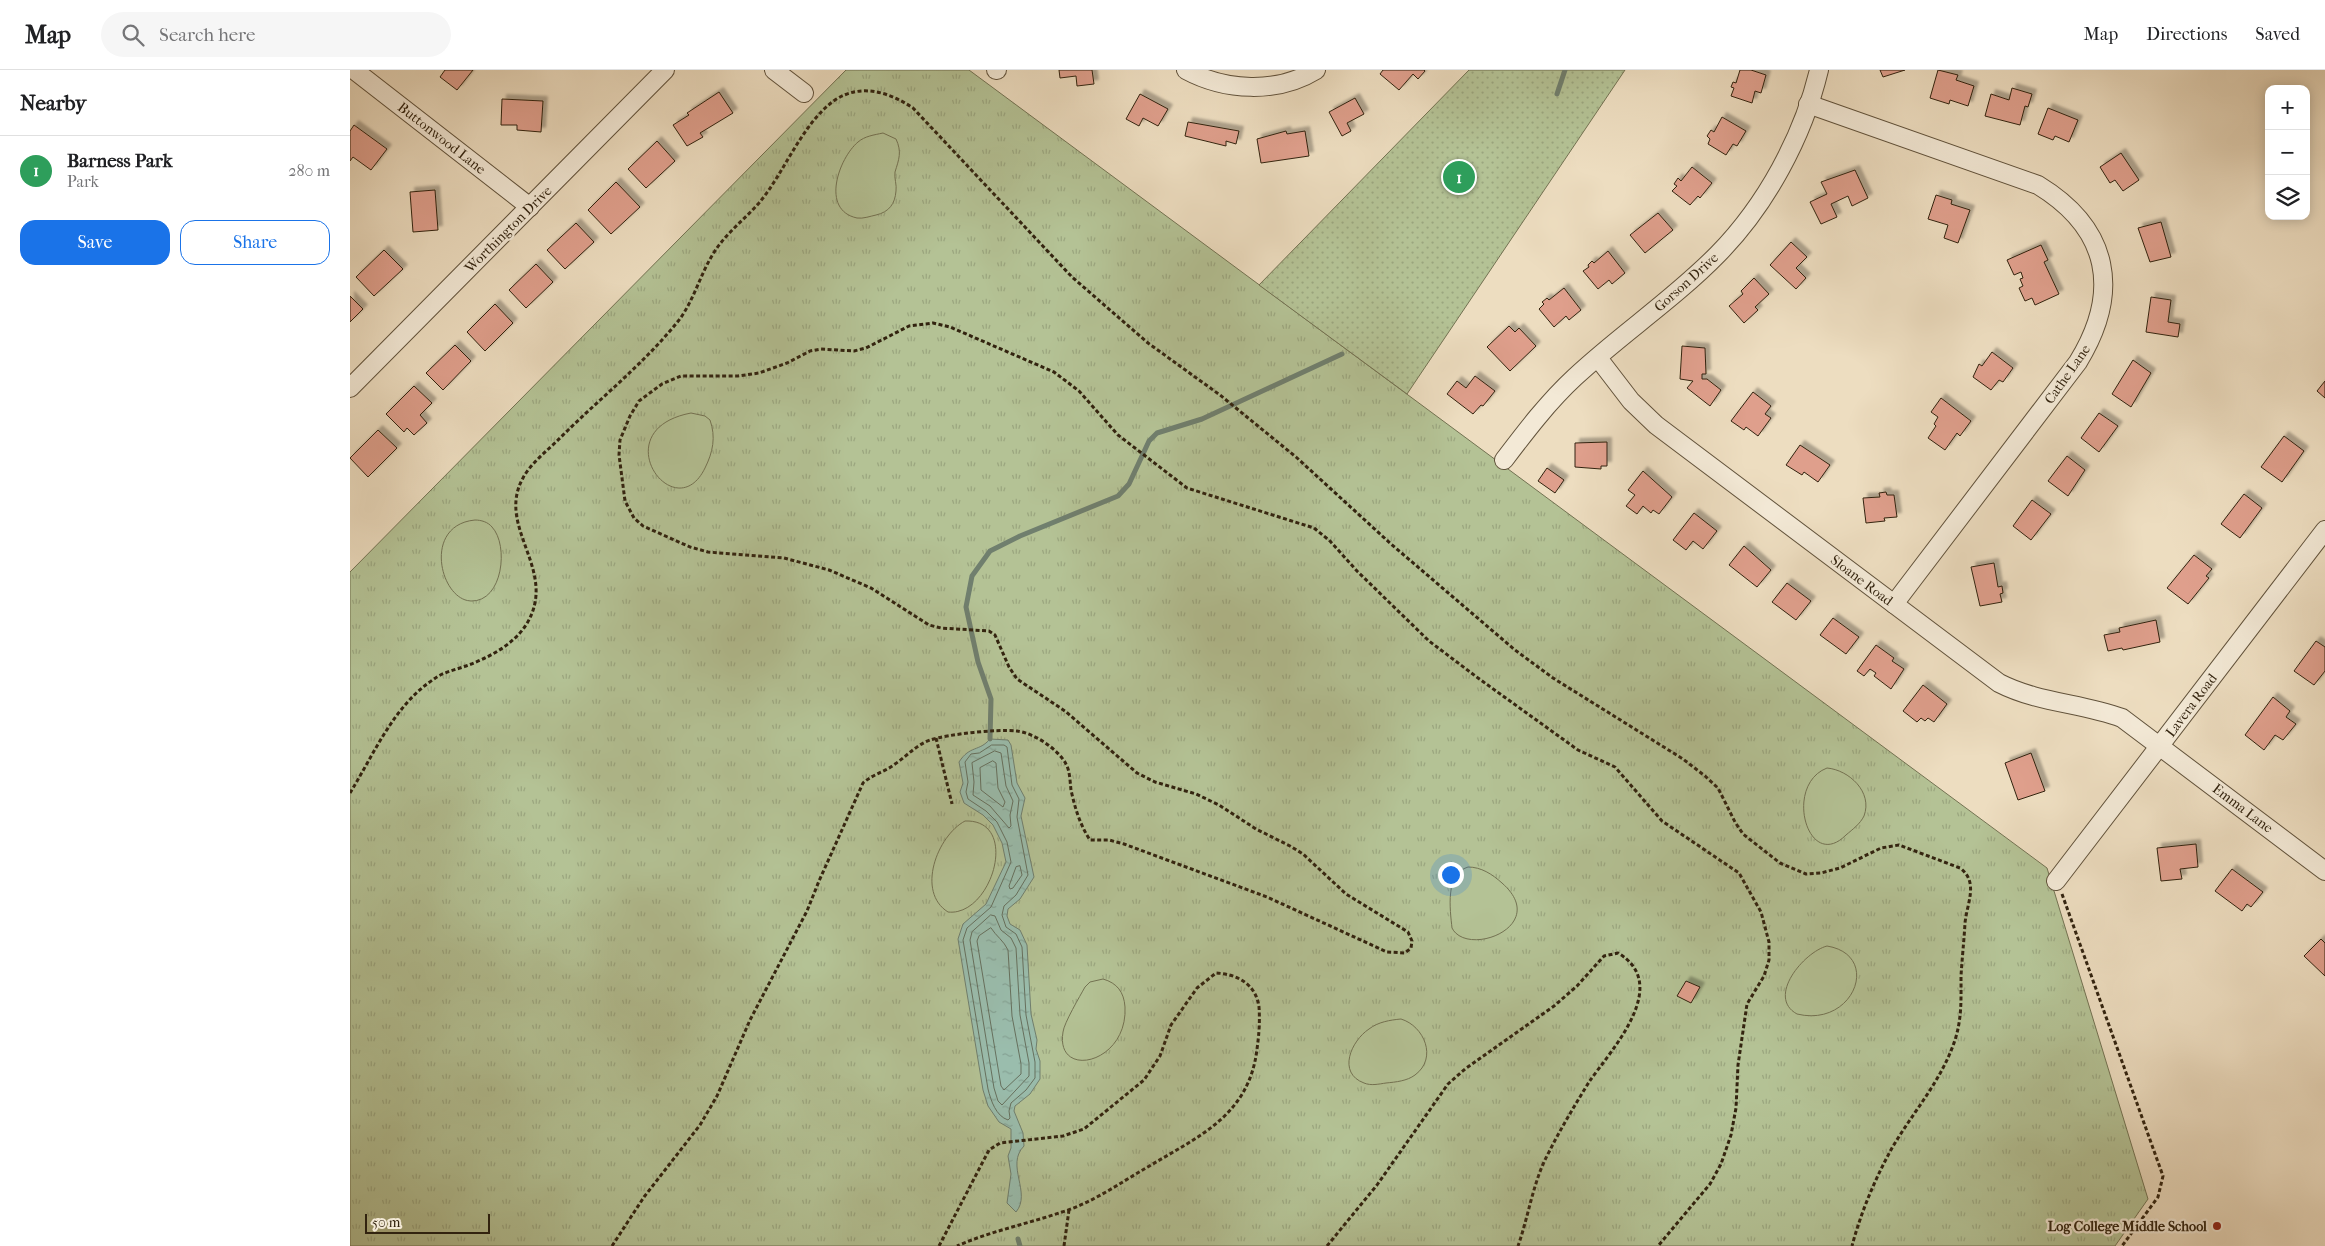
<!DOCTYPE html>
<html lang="en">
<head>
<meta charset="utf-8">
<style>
	:root { --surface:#fff; --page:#f6f6f6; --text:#202124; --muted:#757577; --line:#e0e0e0; --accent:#1a73e8 }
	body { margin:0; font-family:"IM FELL French Canon",serif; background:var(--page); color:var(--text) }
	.controls { position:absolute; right:15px; top:15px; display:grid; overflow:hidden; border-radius:10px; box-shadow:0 2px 12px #0003 }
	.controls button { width:45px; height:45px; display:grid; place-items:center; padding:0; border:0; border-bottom:1px solid var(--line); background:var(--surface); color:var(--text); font:25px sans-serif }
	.scale { position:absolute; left:15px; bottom:12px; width:125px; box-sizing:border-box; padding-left:5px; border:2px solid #32230f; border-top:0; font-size:14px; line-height:18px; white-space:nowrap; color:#32230f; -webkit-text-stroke:4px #f3e9d6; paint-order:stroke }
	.you { position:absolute; left:1100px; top:804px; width:18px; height:18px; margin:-12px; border:4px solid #fff; border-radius:50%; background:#1a73e8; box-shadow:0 0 0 8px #1a73e833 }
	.badge { display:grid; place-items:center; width:32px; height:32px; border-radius:50%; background:var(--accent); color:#fff; font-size:16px; font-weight:700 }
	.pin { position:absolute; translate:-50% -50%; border:2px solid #fff; box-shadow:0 1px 5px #0006 }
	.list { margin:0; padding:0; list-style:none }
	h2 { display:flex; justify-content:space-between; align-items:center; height:65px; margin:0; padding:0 20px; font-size:21px }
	h2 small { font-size:16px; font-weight:400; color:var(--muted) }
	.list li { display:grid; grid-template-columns:32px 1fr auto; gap:15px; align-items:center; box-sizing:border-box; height:70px; padding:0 20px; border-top:1px solid var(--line) }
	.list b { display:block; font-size:19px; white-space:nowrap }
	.list p { margin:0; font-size:16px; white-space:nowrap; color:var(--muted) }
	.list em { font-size:16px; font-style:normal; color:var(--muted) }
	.actions { display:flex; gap:10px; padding:15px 20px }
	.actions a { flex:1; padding:11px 0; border:1px solid var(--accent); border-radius:15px; text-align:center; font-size:18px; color:var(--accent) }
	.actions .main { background:var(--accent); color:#fff }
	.icon { flex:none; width:28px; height:28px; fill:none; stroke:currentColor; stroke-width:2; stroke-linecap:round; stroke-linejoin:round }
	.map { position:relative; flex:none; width:1975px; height:1176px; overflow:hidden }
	header { display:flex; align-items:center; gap:30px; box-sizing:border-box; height:70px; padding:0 25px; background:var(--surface); border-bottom:1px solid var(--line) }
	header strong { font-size:24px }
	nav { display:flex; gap:28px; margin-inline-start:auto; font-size:18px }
	.search { width:350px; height:45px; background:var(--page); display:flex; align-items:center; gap:12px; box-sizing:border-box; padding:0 18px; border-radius:28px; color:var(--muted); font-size:19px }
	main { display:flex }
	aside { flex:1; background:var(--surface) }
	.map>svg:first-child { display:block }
</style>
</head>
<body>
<header>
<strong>Map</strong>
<div class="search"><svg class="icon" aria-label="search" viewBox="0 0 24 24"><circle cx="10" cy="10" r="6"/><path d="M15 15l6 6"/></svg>Search here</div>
<nav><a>Map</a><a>Directions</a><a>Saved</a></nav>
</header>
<main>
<aside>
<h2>Nearby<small></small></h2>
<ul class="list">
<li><span class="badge" style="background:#2e9e5b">1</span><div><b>Barness Park</b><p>Park</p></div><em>280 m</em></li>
</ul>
<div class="actions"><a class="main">Save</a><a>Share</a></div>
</aside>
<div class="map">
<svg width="1975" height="1176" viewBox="0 0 1975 1176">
	<defs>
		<pattern id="grass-tufts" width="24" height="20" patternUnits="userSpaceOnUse" patternTransform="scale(1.25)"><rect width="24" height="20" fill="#b4c295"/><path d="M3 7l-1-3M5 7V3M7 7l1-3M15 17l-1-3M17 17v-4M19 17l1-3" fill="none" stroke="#9ba67f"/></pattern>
		<pattern id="park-dots" width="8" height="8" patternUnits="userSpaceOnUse" patternTransform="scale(1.25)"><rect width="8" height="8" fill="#b4c295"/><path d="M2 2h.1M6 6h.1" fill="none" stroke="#9ba67f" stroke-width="1.8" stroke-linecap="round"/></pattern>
		<pattern id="water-ripples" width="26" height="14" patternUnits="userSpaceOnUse" patternTransform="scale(1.25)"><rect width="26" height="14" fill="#9abdad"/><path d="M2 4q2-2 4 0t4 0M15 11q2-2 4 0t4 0" fill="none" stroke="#85a294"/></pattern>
		<filter id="shadow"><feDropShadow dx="4.5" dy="-4.5" stdDeviation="1" flood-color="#0004"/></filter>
	</defs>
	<rect width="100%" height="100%" fill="#edddc0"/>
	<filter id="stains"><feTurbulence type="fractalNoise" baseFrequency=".004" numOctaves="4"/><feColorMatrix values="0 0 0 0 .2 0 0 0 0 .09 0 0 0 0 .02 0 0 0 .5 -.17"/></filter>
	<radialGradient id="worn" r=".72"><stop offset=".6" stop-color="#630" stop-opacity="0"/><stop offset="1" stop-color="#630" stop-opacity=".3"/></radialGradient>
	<path fill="url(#grass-tufts)" stroke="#737252" d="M496,0h123l1078,798 101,331 -33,47h-1765v-674z"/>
	<path fill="url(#park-dots)" stroke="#737252" d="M1119,0h156l-218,324 -148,-109z"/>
	<g fill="#b4c295" stroke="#737252">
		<path d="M533,63l13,6c6,13 3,20 -1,33 -1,6 2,13 1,19 -1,13 -7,21 -20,24 -5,1 -13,4 -19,3 -37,-8 -18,-60 1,-76 7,-6 16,-7 25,-9z"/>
		<path d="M341,343l14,3 5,4c6,17 3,32 -5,48 -30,62 -103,-38 -14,-55z"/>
		<path d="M125,450c6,0 13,2 17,7 17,18 11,75 -21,74 -31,-1 -49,-76 4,-81z"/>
		<path d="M1477,698c22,2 46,24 37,48 -4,8 -11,13 -18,19 -38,38 -63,-50 -19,-67z"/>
		<path d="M615,751c56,-2 27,96 -17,91 -32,-20 -11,-76 17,-91z"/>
		<path d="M1118,797c13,0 24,7 34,16 49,43 -35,75 -50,45 -2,-19 -7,-54 16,-61z"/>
		<path d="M1477,876c55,9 27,82 -30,68 -31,-17 7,-62 30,-68z"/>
		<path d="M753,909c14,4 21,13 22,28 3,57 -70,73 -62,25 1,-9 17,-36 22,-45l5,-5z"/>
		<path d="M1051,949c23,7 37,39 14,56 -8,6 -19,7 -29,8 -7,1 -15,3 -22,0 -27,-10 -13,-42 5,-54 9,-7 21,-9 32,-10z"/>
	</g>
	<path fill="url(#water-ripples)" stroke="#707f6e" d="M640,669l18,1 3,5 6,38 8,15 -4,18 13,61 -14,22 -12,10 -1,7 3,8 10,6 7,15 4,69 6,26 -1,9 4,12v18l-10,15 -15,12 -1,5 9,22 1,13c-19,19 8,47 -8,66l-9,-9 4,-29 -3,-18 3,-8v-19l-12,-7 -11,-16 -5,-16 -25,-151 5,-15 23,-20 20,-42 -4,-19 -9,-18 -10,-10 -19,-12 -4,-11 3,-9 -4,-21c11,-17 20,-10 31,-23z"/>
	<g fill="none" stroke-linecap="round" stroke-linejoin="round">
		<g stroke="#66705e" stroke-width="1">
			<path d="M642,675h12l3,2 5,38 7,14 -2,18 11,58 -12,20 -12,11 -2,9 4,12 10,7 6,13 4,68 9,47v16l-9,12 -15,13 -2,8 1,7 -2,2c-12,-4 -17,-19 -20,-31l-25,-149 4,-12 24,-21 20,-45 -4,-20 -10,-20 -11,-11 -18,-12 -2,-7 2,-10 -3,-20 6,-8 8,-1z"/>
			<path d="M645,681l6,2 5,33 7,15 -3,14 1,11 -2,2 -19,-22 -17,-11 1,-13 -2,-19z"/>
			<path d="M643,691l3,2 2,25 7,14 -2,5 -22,-17 -1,-22z"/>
			<path d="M670,796l2,9 -9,13 -3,1 -1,-3 7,-19z"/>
			<path d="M641,845l4,1 6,14 10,8 5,10 4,67 9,48v13l-27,29 -4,-4 -4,-13 -24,-148 2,-8z"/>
			<path d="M641,858c5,8 13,13 17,22l4,66 9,48v10l-17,16 -3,-4 -24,-145 2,-5z"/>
		</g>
		<g stroke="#707f6e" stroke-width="5">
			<path d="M1207,24l8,-24"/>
			<path d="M640,669l1,-40 -13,-37 -12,-55 6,-31 18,-25 30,-15 98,-40 11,-12 20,-43 8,-8 45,-14 140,-65"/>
			<path d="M668,1169l2,7"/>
		</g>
	</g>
	<g fill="#df9f8c" stroke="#32230f" filter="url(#shadow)">
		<path d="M95,0h28l-16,20 -17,-13z"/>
		<path d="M709,0h33l2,14 -17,2 -1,-10 -16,2z"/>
		<path d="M1033,0h41l1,1 -7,8 -5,-5 -14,16 -19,-16z"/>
		<path d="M1390,0h11l15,5 -5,18 -6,-2 -3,12 -21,-7 3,-8 -3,-1 2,-5 3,1z"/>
		<path d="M1530,0h25l-22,7z"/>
		<path d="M1588,0l20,5 -2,5 18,6 -6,20 -18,-6 -1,4 -19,-6z"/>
		<path d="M1662,18l20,6 -4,13 -3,-1 -5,19 -35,-9 6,-22 18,6z"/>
		<path d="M369,22l14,21 -33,20 3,4 -16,9 -14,-21 16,-10 -2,-2z"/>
		<path d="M790,24l28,15 -10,17 -15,-8 -4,8 -13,-7z"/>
		<path d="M1005,28l9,16 -17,9 4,8 -9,5 -13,-24z"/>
		<path d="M152,29l41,2 -2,31 -24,-2v-5h-16z"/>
		<path d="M1698,38l30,12 -9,22 -14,-6 -2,4 -15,-6z"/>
		<path d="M1372,47l24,14 -9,15 -4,-2 -7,11 -18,-11 2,-5 -3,-3 4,-6 3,2z"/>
		<path d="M838,52l51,9 -3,13 -10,-3v5l-41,-10z"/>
		<path d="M4,55l33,24 -16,21 -18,-13 -3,4v-30z"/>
		<path d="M936,61l1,3 18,-3 4,25 -48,7 -4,-24z"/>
		<path d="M307,71l18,20 -29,27 -18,-19z"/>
		<path d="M1771,83l18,27 -16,11 -8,-11 -5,3 -10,-16z"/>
		<path d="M1342,97l20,16 -12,15 -2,-2 -8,9 -18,-14 5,-5 -3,-2 4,-6 3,3z"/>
		<path d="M1505,100l13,28 -16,8 -4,-10 -17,8 6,13 -16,7 -11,-22 17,-8 -6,-12z"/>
		<path d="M266,112l24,25 -29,27 -23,-24z"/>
		<path d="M85,120l3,40 -25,2 -3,-40z"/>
		<path d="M1586,125l16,5 -1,4 19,6 -12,33 -14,-5 4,-13 -20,-6z"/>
		<path d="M1308,143l15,17 -28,23 -15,-18z"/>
		<path d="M1811,152l10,35 -21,5 -12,-34z"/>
		<path d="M226,153l18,19 -29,27 -18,-19z"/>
		<path d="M1441,172l16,15 -11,11 10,10 -10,11 -26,-24z"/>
		<path d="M1691,175l7,15 -4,2 15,32 -24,11 -3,-7 -7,3 -6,-13 4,-2 -3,-7 3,-1 -2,-6 -7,3 -7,-15z"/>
		<path d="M34,180l19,19 -29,27 -18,-19z"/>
		<path d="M1258,181l17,22 -13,11 -3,-4 -11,9 -15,-18 6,-4 -1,-2 4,-4 2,2z"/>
		<path d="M186,194l17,18 -27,26 -17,-18z"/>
		<path d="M1404,208l15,16 -14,13 3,3 -14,13 -15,-17 14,-12 -2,-3z"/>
		<path d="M1214,218l17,22 -12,10 -3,-4 -12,11 -15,-18 5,-5 -2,-2 5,-4 2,2z"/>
		<path d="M0,226l13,13 -13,13z"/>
		<path d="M1801,227l20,3 -3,22 12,2 -2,13 -32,-5z"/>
		<path d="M145,234l18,19 -28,28 -18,-19z"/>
		<path d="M1159,256l6,6 4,-4 17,18 -26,25 -23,-24z"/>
		<path d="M105,275l16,16 -28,29 -17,-17z"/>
		<path d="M1332,276l23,2 1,26h-4v5h5l14,11 -11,16 -23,-18 6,-7 -13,-2z"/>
		<path d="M1642,282l21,16 -10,14 -4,-2 -8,10 -18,-13 6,-13 3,2z"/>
		<path d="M1783,290l18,13 -20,34 -19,-13z"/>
		<path d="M1125,306l20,15 -12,15 -2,-1 -8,9 -26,-20 10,-13 9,7z"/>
		<path d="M1975,311v17l-8,-7z"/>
		<path d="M64,316l18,17 -12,12 7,8 -13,12 -7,-7 -3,4 -18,-18z"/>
		<path d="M1403,322l18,14 -6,8 6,4 -13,18 -12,-9 -2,3 -13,-9z"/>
		<path d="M1591,328l30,23 -11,15 -3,-3 -12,17 -17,-12 8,-12 -2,-2 4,-7 -7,-5z"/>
		<path d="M1749,343l19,13 -19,26 -18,-14z"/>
		<path d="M28,360l19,18 -29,29 -18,-19z"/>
		<path d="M1934,366l20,15 -22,31 -21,-15z"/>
		<path d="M1257,372v24h-6v3l-26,-2v-24z"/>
		<path d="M1450,375l30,20 -12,17 -14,-10 -2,3 -16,-10z"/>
		<path d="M1717,386l18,14 -17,26 -20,-15z"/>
		<path d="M1197,398l17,12 -9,13 -17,-12z"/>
		<path d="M1293,401l29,26 -13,17 -6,-4 -2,3 -8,-7 -6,8 -11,-8 9,-11 -7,-5z"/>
		<path d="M1536,422l1,3h7l3,22 -13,1 1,3 -19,2 -3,-25 17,-1 -1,-4z"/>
		<path d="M1894,424l18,14 -22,30 -19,-14z"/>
		<path d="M1682,430l19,14 -20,26 -18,-14z"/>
		<path d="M1344,443l23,18 -14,18 -10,-8 -7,9 -13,-10z"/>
		<path d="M1394,476l27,24 -14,17 -28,-22z"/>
		<path d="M1844,485l18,14 -6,7 3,2 -21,26 -21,-16z"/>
		<path d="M1644,493l4,24 4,-1 1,7 -3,1 2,8 -22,4 -9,-39z"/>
		<path d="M1437,513l24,18 -15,19 -24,-18z"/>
		<path d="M1483,548l26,19 -13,17 -26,-19z"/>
		<path d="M1806,550l4,22 -37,8 -1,-2 -14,3 -4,-16 16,-3 -1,-4z"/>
		<path d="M1966,571l9,6v24l-11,14 -20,-14z"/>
		<path d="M1526,575l18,13 -2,3 12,8 -13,20 -17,-13 2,-3 -6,-4 -6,7 -7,-5z"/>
		<path d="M1573,615l24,19 -13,18 -6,-4 -3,3 -4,-3 -4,4 -14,-11z"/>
		<path d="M1923,627l17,14 -4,6 10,7 -13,16 -8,-5 -11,15 -19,-15z"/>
		<path d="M1681,683l14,38 -27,9 -13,-37z"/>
		<path d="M1846,774l2,23 -18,2 2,10 -21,2 -4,-33z"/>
		<path d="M1882,799l31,23 -12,15 -4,-3 -5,7 -27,-20z"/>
		<path d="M1971,869l4,4v33l-21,-20z"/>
		<path d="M1336,911l14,6 -9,16 -14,-7z"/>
	</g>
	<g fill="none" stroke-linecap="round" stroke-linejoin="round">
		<g stroke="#61523b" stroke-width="20">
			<g id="minor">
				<path d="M4,0l176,137"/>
				<path d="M424,0l30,23"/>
				<path d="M646,0h1"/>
				<path d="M836,0c39,21 91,24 130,0"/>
				<path d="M1458,34l230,81c72,44 83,107 40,177l-184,242"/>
				<path d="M1248,288l33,43 25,24 343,258c39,20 82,20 123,35l203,153"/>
				<path d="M0,318l315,-318"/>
				<path d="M1154,390c22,-29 44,-58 71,-83 46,-43 99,-78 143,-123 48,-49 85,-117 101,-184"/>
				<path d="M1706,811l269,-351"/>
			</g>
		</g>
		<g stroke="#32230f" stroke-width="3" stroke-dasharray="4 2.5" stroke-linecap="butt">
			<path d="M586,668l16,66"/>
			<path d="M0,723c24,-39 44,-88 84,-114 9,-7 21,-9 32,-13 22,-8 47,-21 60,-41 34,-54 -31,-97 -3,-147 8,-15 25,-28 37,-40 39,-39 84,-74 119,-118 15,-20 21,-45 34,-66 12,-20 31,-34 46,-51 26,-31 43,-80 76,-103 26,-17 54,-8 78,8l159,169 76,66 72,52 76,62 95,87 124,106 38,28 130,81 22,17 13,12 17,34 8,12 37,29 26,11 15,-1 19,-5 41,-20 18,-3 61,23c19,14 7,35 5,55 -1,18 -3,36 -4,53 0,23 1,42 -6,64 -13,40 -42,72 -63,108 -17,31 -31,64 -40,98"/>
			<path d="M1712,824l101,282 -5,21 -36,49"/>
			<path d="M262,1176l32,-49 56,-72 17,-29 33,-76 57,-109 12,-30 44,-98c10,-9 22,-11 32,-19 12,-8 21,-19 35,-24 19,-6 66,-11 87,-9 17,2 41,18 49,33 4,7 4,18 5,26 4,18 9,35 19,50h19l15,4 143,53 120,55 18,1 6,-5 1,-7 -4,-9 -62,-38 -43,-40 -13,-8 -34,-17 -37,-24 -23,-11 -41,-12 -18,-9 -72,-62 -48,-32 -8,-12 -14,-32 -6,-4 -48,-3 -12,-3 -58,-37 -42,-18 -45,-12 -76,-6 -18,-5 -47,-21 -9,-8 -9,-17 -6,-46 1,-15 10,-24 9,-15 23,-17 19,-8h57l21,-3 28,-10 23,-12 11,-2 33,2 12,-3 43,-22 24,-3 17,4 104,45 25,19 39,44 69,53 127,40 16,13 27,30 72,70 49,37 100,72 37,17 47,54 77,52 22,39 8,30v18l-5,16 -17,28 -9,61 -2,43 -5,27 -10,29 -11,20 -52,62"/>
			<path d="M589,1176l50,-96 11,-7 63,-7 21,-7 60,-49 16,-24 11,-31 26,-37 19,-15c21,1 40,11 43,34 1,14 0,28 -2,42 -8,67 -58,87 -111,119 -26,15 -54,35 -84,44 -35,12 -71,19 -105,34"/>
			<path d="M714,1176l5,-36"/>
			<path d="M977,1176l50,-61 71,-101 17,-15 89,-63 23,-20 27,-30 14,-3c54,32 -6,96 -29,129 -14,23 -28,46 -40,70 -16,29 -20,63 -31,94"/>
		</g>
		<use href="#minor" stroke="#f3e9d6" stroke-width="18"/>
	</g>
	<circle fill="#8f2418" stroke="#f3e9d6" stroke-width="2" cx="1867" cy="1156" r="5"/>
	<g text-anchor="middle" stroke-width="4.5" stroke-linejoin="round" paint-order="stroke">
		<g font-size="14" fill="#32230f" stroke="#f3e9d6">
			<text transform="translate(92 68) rotate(38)" y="5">Buttonwood Lane</text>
			<text transform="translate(158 159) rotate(-45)" y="5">Worthington Drive</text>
			<text transform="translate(1336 212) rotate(-42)" y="5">Gorson Drive</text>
			<text transform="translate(1717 304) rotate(-55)" y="5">Cathe Lane</text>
			<text transform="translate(1512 510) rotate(37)" y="5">Sloane Road</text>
			<text transform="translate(1841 635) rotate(-53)" y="5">Lavera Road</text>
			<text transform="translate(1893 738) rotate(37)" y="5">Emma Lane</text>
		</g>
		<g font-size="14" font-weight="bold" fill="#32230f" stroke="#f3e9d6" text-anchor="end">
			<text x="1857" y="1161">Log College Middle School</text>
		</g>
	</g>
	<rect width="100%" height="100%" filter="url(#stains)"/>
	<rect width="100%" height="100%" fill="url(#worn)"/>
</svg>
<div class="controls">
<button>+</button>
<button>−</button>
<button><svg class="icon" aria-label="layers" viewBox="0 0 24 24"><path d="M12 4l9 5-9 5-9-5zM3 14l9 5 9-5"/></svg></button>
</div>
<div class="scale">50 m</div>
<div class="you"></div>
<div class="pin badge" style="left:1109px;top:107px;background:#2e9e5b">1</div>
</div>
</main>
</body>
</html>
